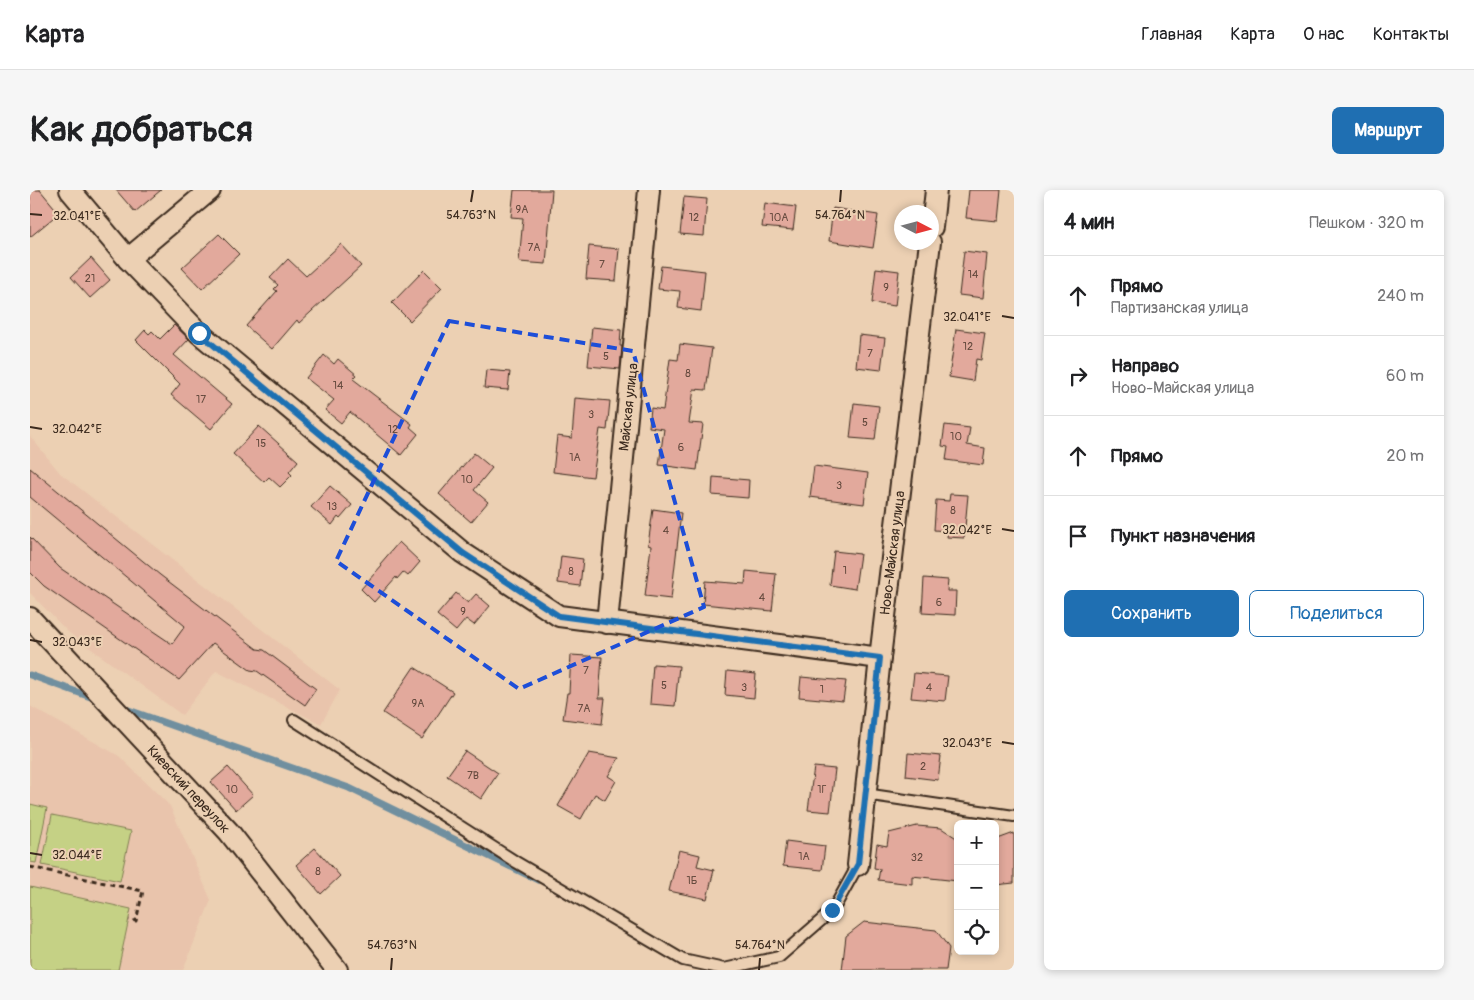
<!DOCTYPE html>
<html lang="ru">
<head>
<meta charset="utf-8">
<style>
	:root { --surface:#fff; --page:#f6f6f6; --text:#202124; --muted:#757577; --line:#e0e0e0; --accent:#1f6fb2 }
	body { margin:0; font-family:Pangolin,sans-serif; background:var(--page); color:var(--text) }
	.controls { position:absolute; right:15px; bottom:15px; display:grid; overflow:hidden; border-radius:8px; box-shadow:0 2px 8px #0003 }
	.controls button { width:45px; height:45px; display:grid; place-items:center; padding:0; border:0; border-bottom:1px solid var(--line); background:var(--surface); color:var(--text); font:25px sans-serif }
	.compass { position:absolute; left:864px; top:15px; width:45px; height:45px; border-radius:50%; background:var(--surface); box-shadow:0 2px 8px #0003; rotate:96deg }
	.stop { position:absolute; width:15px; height:15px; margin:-11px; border:4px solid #1f6fb2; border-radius:50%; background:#fff }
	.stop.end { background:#1f6fb2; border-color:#fff; box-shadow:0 1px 5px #0008 }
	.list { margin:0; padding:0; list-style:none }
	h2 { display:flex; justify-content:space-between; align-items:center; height:65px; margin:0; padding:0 20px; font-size:21px }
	h2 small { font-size:16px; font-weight:400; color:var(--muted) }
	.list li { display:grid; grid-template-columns:32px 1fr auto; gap:15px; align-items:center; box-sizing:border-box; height:80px; padding:0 20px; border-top:1px solid var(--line) }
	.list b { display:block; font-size:19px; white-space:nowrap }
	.list p { margin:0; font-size:16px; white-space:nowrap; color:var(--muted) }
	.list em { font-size:16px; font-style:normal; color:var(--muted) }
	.actions { display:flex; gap:10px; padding:15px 20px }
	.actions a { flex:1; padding:11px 0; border:1px solid var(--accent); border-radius:8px; text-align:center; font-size:18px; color:var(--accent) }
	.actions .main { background:var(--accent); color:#fff }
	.icon { flex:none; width:28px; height:28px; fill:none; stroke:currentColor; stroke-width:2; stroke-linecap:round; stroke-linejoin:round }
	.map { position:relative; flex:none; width:984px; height:780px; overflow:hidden; border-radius:8px }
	header { display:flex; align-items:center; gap:30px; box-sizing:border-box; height:70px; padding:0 25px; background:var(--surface); border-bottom:1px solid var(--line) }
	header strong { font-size:24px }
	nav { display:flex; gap:28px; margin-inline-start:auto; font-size:18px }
	.intro { display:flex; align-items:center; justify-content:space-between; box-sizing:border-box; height:120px; padding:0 30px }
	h1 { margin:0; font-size:35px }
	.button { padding:12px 22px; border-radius:8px; background:var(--accent); color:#fff; font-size:18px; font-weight:700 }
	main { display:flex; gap:30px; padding:0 30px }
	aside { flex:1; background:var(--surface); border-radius:8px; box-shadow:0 2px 8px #0003 }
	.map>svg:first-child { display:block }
</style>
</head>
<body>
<header>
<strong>Карта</strong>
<nav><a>Главная</a><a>Карта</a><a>О нас</a><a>Контакты</a></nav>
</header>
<div class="intro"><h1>Как добраться</h1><a class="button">Маршрут</a></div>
<main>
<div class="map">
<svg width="984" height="780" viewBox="0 0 984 780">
	<rect width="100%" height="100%" fill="#ecd0b3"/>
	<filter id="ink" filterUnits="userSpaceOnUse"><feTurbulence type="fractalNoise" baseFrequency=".02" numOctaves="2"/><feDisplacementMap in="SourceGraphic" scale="10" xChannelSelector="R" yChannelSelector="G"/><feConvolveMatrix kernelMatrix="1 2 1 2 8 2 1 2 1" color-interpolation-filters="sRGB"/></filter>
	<g filter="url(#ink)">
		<g fill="#e9c4ac">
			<path d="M0,246l30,37 280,217 -19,34 -105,-53 -34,44 -114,-83 -38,-39z"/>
			<path d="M0,516l89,50 51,50 41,94 -28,70h-153z"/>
		</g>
		<g fill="#c5d185" stroke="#807e52">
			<path d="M0,614l17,4 -11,55 -6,-1z"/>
			<path d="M22,625l79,16 -11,50 -78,-16z"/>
			<path d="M0,697l101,22 -13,61h-88z"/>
		</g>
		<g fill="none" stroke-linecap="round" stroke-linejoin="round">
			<g stroke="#708f9f" stroke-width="7">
				<path d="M0,485l66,24"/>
				<path d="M93,518l226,80 189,92"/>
			</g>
		</g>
		<g fill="#e2a99c" stroke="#3b2a1e">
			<path d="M0,0h10l19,23 -29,24z"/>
			<path d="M86,0h45l-26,22z"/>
			<path d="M484,0h38l-6,74 -27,-2 4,-44 -12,-1z"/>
			<path d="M939,0h32l-3,31 -32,-3z"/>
			<path d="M654,7l23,2 -3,37 -24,-2z"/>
			<path d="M735,13l31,4 -3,23 -31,-3z"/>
			<path d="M803,18l45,7 -5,33 -44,-7z"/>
			<path d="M189,44l20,20 -37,35 -20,-21z"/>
			<path d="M311,54l20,22 -62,57 -2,-3 -25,29 -26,-23 31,-35 -3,-2 4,-4 -8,-7 18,-19 18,17z"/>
			<path d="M559,56l30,3 -3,32 -30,-2z"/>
			<path d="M934,61l23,3 -4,44 -24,-3z"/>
			<path d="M61,68l19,22 -20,18 -19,-21z"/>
			<path d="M631,76l44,5 -4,40 -23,-3 2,-17 -22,-2z"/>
			<path d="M846,78l23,3 -4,35 -23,-3z"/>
			<path d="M394,80l18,18 -32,33 -18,-18z"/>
			<path d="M144,135l15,14 -15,16 58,49 -21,25 -40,-34 9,-11 -44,-44 9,-10 4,4 3,-3 8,8z"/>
			<path d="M562,137l29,3 -1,16h2l-2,23 -32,-3z"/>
			<path d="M926,139l29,4 -4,27 -5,-1 -3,22 -24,-4z"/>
			<path d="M829,145l26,3 -4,32 -25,-3z"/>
			<path d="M650,154l32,4 -6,42 -12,-1 -5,34 14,1 -6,46 -38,-5 5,-36 -15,-2 2,-19 12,2 7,-51 8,1z"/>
			<path d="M294,165l10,9 4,-5 19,16 -4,4 59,45 -2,3 8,7 -17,21 -51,-43 -9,11 -16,-13 9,-10 -28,-22z"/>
			<path d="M456,180l24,2 -2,18 -24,-2z"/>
			<path d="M545,208l35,3 -3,29 -7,-1 -7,48 -40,-5 4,-36 15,2z"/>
			<path d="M824,213l25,3 -4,34 -25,-2z"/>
			<path d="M915,235l25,3 -3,17 18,3 -2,17 -37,-5 2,-13 -6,-1z"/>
			<path d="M229,236l39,35 -9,11 3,3 -12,12 -11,-10 -5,5 -31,-28z"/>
			<path d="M444,263l18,15 -18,22 14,12 -17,20 -32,-28z"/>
			<path d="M784,276l54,7 -4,31 -54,-7z"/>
			<path d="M0,278l130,107 97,74 7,1 52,39 -11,16 -48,-34 -7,-1 -37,-27 -34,37 -135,-94 -14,-14v-35l30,31 112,76 13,-18 -155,-129z"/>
			<path d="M683,287l36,3 -1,18 -36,-3z"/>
			<path d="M300,296l22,19 -12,14 -2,-2 -6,8 -21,-18z"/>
			<path d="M920,304l18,1 -4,43 -17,-1 1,-6 -14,-1 2,-30 13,1z"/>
			<path d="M623,319l28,4 -10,86 -26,-3 6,-50 -3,-1z"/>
			<path d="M369,352l21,20 -12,14 -5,-4 -6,7 -1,-2 -22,25 -13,-13 21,-24 -2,-1z"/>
			<path d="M804,361l26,3 -5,35 -25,-4z"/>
			<path d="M531,366l22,3 -3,27 -22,-3z"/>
			<path d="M716,381l30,3 -4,37 -69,-7 2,-23 40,3z"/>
			<path d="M894,388l24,2 -1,11h9l-1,24 -33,-2z"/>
			<path d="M426,403l12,10 8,-9 14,12 -16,19 -8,-6 -10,12 -19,-16z"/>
			<path d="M541,465l31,2 -3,41h6l-3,26 -39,-5 4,-26h2z"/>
			<path d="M623,474l26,2 -4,40 -25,-2z"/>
			<path d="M384,477l39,25 -31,47 -39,-26z"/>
			<path d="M697,481l29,3 -2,24 -29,-3z"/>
			<path d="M884,483l34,3 -3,25 -34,-3z"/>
			<path d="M771,487l45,4 -3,20 -44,-4z"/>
			<path d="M435,561l33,22 -17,26 -34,-23z"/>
			<path d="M559,563l30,5 -11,18 8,5 -11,19 -10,-6 -14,25 -23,-13z"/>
			<path d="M878,563l33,3 -3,24 -32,-4z"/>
			<path d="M198,577l25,28 -17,15 -25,-28z"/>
			<path d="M784,577l21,2 -5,43 -22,-2z"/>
			<path d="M887,636l24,2 17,11v42l-46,-5v8l-34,-4 2,-11 -6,-1 3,-24 10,2 2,-13z"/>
			<path d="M984,643v50l-19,2v-45z"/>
			<path d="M756,651l39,5 -3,24 -39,-4z"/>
			<path d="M285,658l25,28 -19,18 -25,-29z"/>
			<path d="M649,660l21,5 -3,11 17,4 -7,29 -38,-8z"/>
			<path d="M834,732l72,8 13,18 -3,22h-104l4,-34z"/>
		</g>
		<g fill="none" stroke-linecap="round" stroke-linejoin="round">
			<g stroke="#3b2a1e" stroke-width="14">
				<g id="lane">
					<path d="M264,530l222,142 167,98 41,9 55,-12 54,-47 25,-45"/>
					<path d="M835,604l149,22"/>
				</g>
			</g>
			<g stroke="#3b2a1e" stroke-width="24">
				<g id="street">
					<path d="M40,0l58,69 71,74 264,220 96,63 321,42"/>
					<path d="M902,37l4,-37"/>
					<path d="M98,69l82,-69"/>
					<path d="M0,428l199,214 108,138"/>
					<path d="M577,433l42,-433"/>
					<path d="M828,675l22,-207 50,-416"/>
				</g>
			</g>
			<path stroke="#3b2a1e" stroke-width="3" stroke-dasharray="5 4" stroke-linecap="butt" d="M0,677l113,24 -7,30 -7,-1"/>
			<use href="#lane" stroke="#ecd0b3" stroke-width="10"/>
			<use href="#street" stroke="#ecd0b3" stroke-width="20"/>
		</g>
	</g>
	<g fill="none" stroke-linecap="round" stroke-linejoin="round" filter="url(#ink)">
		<path stroke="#1f6fb2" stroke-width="6" d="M169,143l264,220 96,63 321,42 -22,206 -26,46"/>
	</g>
	<path fill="none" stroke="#1d4ed8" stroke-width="4" stroke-dasharray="10 6" stroke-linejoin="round" d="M419,131l184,30 71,256 -185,82 -183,-128z"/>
	<path fill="none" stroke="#3b2a1e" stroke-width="2" d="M441,12l2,-12M810,12l1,-12M0,24l12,1M972,126l12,2M0,237l12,2M972,339l12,2M0,450l12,2M972,552l12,2M0,663l12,2M361,780l1,-12M729,780l1,-12"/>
	<g text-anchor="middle" stroke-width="4" stroke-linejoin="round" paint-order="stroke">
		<g font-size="11" fill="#654a3e">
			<text x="492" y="23">9А</text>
			<text x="664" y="31">12</text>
			<text x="749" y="31">10А</text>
			<text x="504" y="61">7А</text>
			<text x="572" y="78">7</text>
			<text x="943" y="88">14</text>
			<text x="60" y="92">21</text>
			<text x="856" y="101">9</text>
			<text x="938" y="160">12</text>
			<text x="840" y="167">7</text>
			<text x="576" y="170">5</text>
			<text x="658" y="187">8</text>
			<text x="308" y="199">14</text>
			<text x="171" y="213">17</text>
			<text x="561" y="228">3</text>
			<text x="835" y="236">5</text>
			<text x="363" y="243">12</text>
			<text x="926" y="250">10</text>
			<text x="231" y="257">15</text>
			<text x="651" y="261">6</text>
			<text x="545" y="271">1А</text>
			<text x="437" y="293">10</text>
			<text x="809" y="299">3</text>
			<text x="302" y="320">13</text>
			<text x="923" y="324">8</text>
			<text x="636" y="344">4</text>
			<text x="815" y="384">1</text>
			<text x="541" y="385">8</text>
			<text x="732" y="411">4</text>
			<text x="909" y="416">6</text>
			<text x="433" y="425">9</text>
			<text x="556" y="484">7</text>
			<text x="634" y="499">5</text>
			<text x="714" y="501">3</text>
			<text x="899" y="501">4</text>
			<text x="792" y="503">1</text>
			<text x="388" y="517">9А</text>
			<text x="554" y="522">7А</text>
			<text x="893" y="580">2</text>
			<text x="443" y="589">7В</text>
			<text x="202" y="603">10</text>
			<text x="792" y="603">1Г</text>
			<text x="774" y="670">1А</text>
			<text x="887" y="671">32</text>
			<text x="288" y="685">8</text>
			<text x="662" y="694">1Б</text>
		</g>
		<g font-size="14" fill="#3b2a1e" stroke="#ecd0b3">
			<text transform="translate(598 217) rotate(-84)" y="5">Майская улица</text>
			<text transform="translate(862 363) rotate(-83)" y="5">Ново-Майская улица</text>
			<text transform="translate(159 599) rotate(47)" y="5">Киевский переулок</text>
		</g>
	</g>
	<g font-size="12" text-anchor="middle" fill="#3b2a1e" stroke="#ecd0b3" stroke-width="4" stroke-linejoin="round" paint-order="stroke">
		<text x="441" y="29">54.763°N</text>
		<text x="810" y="29">54.764°N</text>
		<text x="47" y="30">32.041°E</text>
		<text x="937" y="131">32.041°E</text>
		<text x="47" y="243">32.042°E</text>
		<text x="937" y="344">32.042°E</text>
		<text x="47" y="456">32.043°E</text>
		<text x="937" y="557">32.043°E</text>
		<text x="47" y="669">32.044°E</text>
		<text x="362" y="759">54.763°N</text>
		<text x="730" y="759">54.764°N</text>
	</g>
</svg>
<div class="controls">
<button>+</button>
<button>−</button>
<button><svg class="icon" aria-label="locate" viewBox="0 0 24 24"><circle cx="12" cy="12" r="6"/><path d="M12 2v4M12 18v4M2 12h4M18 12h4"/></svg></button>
</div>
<svg class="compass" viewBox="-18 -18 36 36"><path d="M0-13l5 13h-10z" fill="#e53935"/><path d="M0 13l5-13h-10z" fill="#757577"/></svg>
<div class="stop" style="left:169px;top:143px"></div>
<div class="stop end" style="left:802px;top:720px"></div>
</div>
<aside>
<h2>4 мин<small>Пешком · 320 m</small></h2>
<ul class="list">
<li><svg class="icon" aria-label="ahead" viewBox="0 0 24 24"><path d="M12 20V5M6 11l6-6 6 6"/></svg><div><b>Прямо</b><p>Партизанская улица</p></div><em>240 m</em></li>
<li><svg class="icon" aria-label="right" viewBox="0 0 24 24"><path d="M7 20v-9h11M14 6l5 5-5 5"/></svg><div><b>Направо</b><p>Ново-Майская улица</p></div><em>60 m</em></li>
<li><svg class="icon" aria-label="ahead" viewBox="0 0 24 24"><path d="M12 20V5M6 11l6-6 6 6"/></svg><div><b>Прямо</b></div><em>20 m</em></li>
<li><svg class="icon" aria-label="arrive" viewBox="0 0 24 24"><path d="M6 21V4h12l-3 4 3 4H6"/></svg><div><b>Пункт назначения</b></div></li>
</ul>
<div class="actions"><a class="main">Сохранить</a><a>Поделиться</a></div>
</aside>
</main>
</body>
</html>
